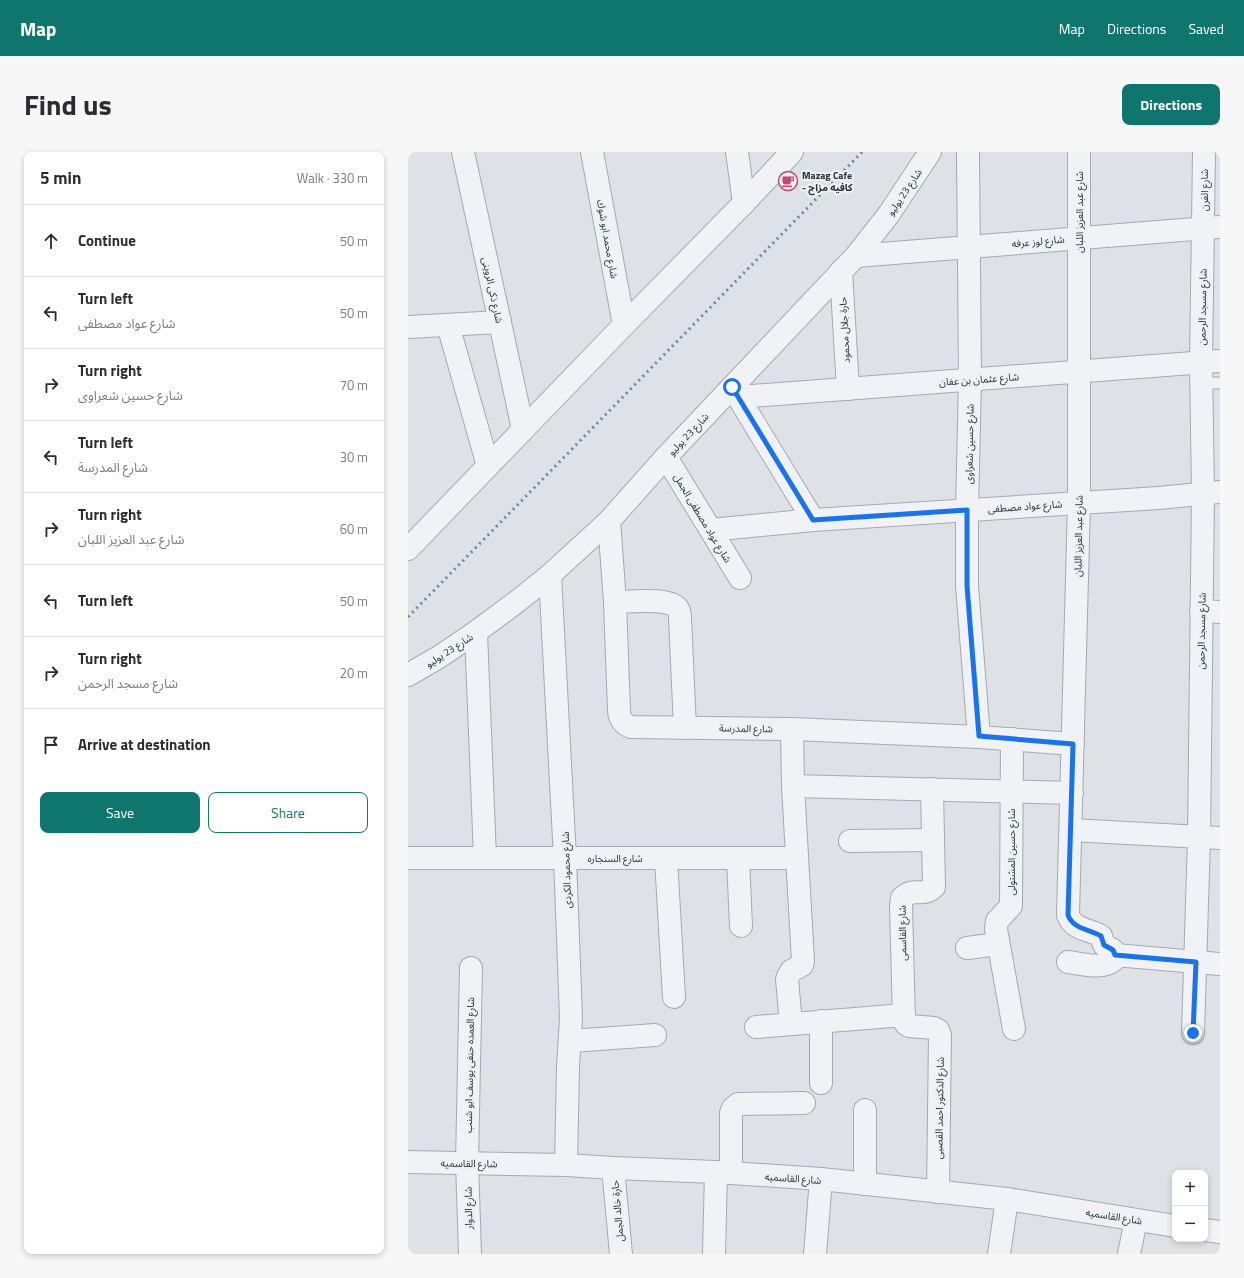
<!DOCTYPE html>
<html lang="en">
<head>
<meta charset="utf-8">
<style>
	:root { --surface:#fff; --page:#f7f7f7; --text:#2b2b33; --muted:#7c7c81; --line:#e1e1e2; --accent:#0f766e }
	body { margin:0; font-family:"Titillium Web","Noto Sans Arabic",sans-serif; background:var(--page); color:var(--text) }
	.controls { position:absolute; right:12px; bottom:12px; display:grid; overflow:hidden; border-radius:8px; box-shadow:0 2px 6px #0003 }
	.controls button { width:36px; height:36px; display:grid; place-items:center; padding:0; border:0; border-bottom:1px solid var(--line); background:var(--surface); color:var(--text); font:20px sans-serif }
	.stop { position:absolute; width:12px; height:12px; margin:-9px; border:3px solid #1a73e8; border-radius:50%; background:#fff }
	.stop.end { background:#1a73e8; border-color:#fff; box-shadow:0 1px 4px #0008 }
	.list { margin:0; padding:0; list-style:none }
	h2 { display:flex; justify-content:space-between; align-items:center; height:52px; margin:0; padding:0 16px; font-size:17px }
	h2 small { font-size:13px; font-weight:400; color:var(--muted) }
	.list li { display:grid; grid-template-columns:26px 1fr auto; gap:12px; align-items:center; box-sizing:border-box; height:72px; padding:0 16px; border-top:1px solid var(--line) }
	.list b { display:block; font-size:15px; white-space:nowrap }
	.list p { margin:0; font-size:13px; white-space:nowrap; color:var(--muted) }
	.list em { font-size:13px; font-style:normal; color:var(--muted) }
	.actions { display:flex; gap:8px; padding:12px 16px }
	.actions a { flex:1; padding:9px 0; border:1px solid var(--accent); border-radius:8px; text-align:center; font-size:14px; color:var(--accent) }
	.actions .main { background:var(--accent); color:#fff }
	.icon { flex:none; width:22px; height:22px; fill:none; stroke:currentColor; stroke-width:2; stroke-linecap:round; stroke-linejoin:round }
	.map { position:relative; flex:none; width:812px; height:1102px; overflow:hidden; border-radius:8px }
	header { display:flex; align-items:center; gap:24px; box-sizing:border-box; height:56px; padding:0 20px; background:var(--accent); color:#fff }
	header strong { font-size:19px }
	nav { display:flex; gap:22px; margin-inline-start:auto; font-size:14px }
	.intro { display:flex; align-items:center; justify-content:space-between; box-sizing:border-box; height:96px; padding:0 24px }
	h1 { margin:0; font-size:28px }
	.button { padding:10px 18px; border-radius:8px; background:var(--accent); color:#fff; font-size:14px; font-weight:700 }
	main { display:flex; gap:24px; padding:0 24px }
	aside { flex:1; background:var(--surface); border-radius:8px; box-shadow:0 2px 6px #0003 }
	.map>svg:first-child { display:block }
</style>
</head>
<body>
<header>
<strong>Map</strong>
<nav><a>Map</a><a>Directions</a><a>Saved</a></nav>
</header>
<div class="intro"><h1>Find us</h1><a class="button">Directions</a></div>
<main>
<aside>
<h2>5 min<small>Walk · 330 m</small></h2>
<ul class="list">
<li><svg class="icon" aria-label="ahead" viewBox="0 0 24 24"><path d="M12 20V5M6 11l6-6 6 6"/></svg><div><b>Continue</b></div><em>50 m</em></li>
<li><svg class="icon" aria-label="left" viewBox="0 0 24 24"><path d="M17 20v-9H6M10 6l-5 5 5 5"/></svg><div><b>Turn left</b><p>شارع عواد مصطفى</p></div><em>50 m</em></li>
<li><svg class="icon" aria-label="right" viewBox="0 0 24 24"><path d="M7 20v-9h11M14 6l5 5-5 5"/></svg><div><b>Turn right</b><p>شارع حسين شعراوى</p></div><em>70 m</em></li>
<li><svg class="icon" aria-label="left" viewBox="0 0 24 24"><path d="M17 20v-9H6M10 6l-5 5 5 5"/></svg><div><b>Turn left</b><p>شارع المدرسة</p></div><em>30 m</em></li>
<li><svg class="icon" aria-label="right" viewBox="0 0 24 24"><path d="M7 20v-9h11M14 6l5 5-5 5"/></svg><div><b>Turn right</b><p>شارع عبد العزيز اللبان</p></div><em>60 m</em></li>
<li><svg class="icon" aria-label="left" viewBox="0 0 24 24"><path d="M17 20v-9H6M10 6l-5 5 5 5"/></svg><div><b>Turn left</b></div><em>50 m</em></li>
<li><svg class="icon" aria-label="right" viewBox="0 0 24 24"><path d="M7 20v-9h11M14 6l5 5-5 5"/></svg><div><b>Turn right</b><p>شارع مسجد الرحمن</p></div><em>20 m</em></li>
<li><svg class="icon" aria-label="arrive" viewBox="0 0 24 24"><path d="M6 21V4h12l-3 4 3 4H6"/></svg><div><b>Arrive at destination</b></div></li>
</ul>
<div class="actions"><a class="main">Save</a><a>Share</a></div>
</aside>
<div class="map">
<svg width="812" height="1102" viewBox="0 0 812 1102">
	<rect width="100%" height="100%" fill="#dee2e6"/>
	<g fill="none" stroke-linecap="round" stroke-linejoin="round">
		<g stroke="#a4aab0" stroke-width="13">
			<path id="service" d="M793,231h19"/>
		</g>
		<g stroke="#a4aab0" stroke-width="24">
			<g id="minor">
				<path d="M55,0l60,277"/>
				<path d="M184,0l32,173"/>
				<path d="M329,0l7,51"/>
				<path d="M560,0l2,228 -3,130v76l12,151"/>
				<path d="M448,104l364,-29"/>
				<path d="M433,119l7,118"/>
				<path d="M40,173l40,141"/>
				<path d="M0,175l92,-5"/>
				<path d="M324,235l81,133"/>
				<path d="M330,245l482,-36"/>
				<path d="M258,305l74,121"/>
				<path d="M201,369l6,81 4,109c1,9 4,13 12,16l161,2 187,8 94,7"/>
				<path d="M303,378l102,-10 346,-22 61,-6"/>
				<path d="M0,397l216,-224 120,-122 48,-51"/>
				<path d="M142,423l15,283 6,160 -3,49 -2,98"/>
				<path d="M207,450c12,0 57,-5 63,7 2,2 2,6 2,9l5,110"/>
				<path d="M793,459l19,1"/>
				<path d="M68,480l9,226"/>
				<path d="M604,587l-1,167 -14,15 -1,8 18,100"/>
				<path d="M385,634l279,7"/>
				<path d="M524,637l2,98c-2,2 -4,3 -6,4 -10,4 -15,-3 -26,7l-1,8 3,115 2,3 3,2 25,2 4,2 2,5 -2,157"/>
				<path d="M663,678l149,8"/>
				<path d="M442,689l83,-1"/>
				<path d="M0,706h389"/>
				<path d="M258,707l8,138"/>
				<path d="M330,707l3,67"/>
				<path d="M559,796l31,-4"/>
				<path d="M707,803l105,9"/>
				<path d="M660,810c15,2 34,8 46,-2l1,-5 -2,-5 -9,-5 -3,-9c-12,-7 -28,-6 -33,-21l11,-412v-351"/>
				<path d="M383,872l-4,-45 4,-8 11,-6 1,-4 -10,-175 -1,-57"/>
				<path d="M348,875l148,-12"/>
				<path d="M785,881l6,-195 4,-344 -2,-132 3,-210"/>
				<path d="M163,889l84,-6"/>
				<path d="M413,931v-62"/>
				<path d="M457,958v74"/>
				<path d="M0,1010l158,3 47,3 103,4 105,7 186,20 168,27"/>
				<path d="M205,1016l8,86"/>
				<path d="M323,1021v-60l2,-5 5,-4 66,-1"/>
				<path d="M797,1078l15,2"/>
				<path d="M62,1102l-3,-92 4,-194"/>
				<path d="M306,1102l2,-82"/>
				<path d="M407,1102l6,-75"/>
				<path d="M591,1102l8,-55"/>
				<path d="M721,1102l7,-34"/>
			</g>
		</g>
		<g stroke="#a4aab0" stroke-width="24">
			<path id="tertiary" d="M0,523l31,-18 37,-25 43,-32 31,-25 59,-54 57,-64 190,-201 33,-42 41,-62"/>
		</g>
		<use href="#service" stroke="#f0f2f5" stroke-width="11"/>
		<use href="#minor" stroke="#f0f2f5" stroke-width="22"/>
		<use href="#tertiary" stroke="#f0f2f5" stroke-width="22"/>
		<path stroke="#79848e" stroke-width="3" stroke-dasharray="2 4" stroke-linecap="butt" d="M0,465l454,-465"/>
	</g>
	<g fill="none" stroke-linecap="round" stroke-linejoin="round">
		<path stroke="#1a73e8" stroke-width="5" d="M324,235l81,133 154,-10v76l12,150 94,8 -5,171c5,14 21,14 33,21l3,9 9,5 2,5 81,7 -3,71"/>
	</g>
	<defs>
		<g id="cafe-ring" transform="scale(1)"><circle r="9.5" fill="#edf1f4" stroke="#c34b6d" stroke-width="1.5"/><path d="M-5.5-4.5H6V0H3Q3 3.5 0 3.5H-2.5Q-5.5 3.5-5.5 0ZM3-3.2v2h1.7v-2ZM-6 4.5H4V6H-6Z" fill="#c34b6d"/></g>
	</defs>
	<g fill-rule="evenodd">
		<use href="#cafe-ring" x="380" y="29"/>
	</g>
	<g text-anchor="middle" stroke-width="4" stroke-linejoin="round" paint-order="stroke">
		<g font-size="10" font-weight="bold" fill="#28323c" stroke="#edf1f4" text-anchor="start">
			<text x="394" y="27">Mazag Cafe<tspan x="394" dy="12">- كافيه مزاج</tspan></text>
		</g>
		<g font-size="10" fill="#28323c" stroke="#edf1f4">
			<text transform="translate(796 38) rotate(-90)" y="4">شارع الفرن</text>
			<text transform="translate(496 40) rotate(-56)" y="4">شارع 23 يوليو</text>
			<text transform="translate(671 60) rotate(-90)" y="4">شارع عبد العزيز اللبان</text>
			<text transform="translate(200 87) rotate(80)" y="4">شارع محمد ابو شوك</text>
			<text transform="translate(630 89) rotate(-5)" y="4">شارع لوز عرفه</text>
			<text transform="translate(85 138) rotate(78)" y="4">شارع ذكى الروينى</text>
			<text transform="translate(794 155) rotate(-89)" y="4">شارع مسجد الرحمن</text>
			<text transform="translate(436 178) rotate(-93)" y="4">حارة جلال محمود</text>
			<text transform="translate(571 227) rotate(-4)" y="4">شارع عثمان بن عفان</text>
			<text transform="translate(280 282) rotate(-47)" y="4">شارع 23 يوليو</text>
			<text transform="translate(561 292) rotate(-89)" y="4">شارع حسين شعراوى</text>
			<text transform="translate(617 354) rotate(-4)" y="4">شارع عواد مصطفى</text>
			<text transform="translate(295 366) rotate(59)" y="4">شارع عواد مصطفى الجمل</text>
			<text transform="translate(670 384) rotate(-89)" y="4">شارع عبد العزيز اللبان</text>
			<text transform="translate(793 479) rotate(-89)" y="4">شارع مسجد الرحمن</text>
			<text transform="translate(41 498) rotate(-33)" y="4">شارع 23 يوليو</text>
			<text transform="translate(338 576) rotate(1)" y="4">شارع المدرسة</text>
			<text transform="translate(603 700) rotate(-90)" y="4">شارع حسين المشتولى</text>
			<text x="207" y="710">شارع السنجاره</text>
			<text transform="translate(158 718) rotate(-92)" y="4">شارع محمود الكردى</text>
			<text transform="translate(494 781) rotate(-91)" y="4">شارع القاسمى</text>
			<text transform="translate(61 913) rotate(-89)" y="4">شارع العمده حنفى يوسف ابو شنب</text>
			<text transform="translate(531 956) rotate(-89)" y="4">شارع الدكتور احمد القصبى</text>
			<text transform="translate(61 1011) rotate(1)" y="4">شارع القاسميه</text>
			<text transform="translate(385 1026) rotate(4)" y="4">شارع القاسميه</text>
			<text transform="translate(60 1056) rotate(-91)" y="4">شارع الدوار</text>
			<text transform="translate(209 1059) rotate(-95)" y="4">حارة خالد الجمل</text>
			<text transform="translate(706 1064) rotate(9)" y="4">شارع القاسميه</text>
		</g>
	</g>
</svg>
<div class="controls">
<button>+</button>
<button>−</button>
</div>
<div class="stop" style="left:324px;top:235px"></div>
<div class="stop end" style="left:785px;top:881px"></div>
</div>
</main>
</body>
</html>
